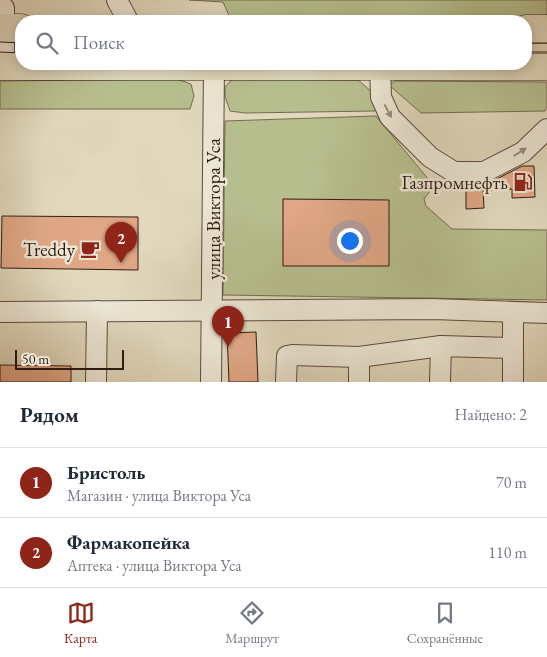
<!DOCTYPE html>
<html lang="ru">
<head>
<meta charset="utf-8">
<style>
	:root { --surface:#fff; --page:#f2f2f3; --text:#1f2937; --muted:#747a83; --line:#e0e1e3; --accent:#8f2418 }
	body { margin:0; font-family:"EB Garamond",serif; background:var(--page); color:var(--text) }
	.scale { position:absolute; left:15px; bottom:12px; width:109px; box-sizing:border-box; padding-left:5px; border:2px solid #311b12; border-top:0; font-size:14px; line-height:18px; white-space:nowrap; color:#311b12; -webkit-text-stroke:4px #ece6d4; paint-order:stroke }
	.you { position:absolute; left:349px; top:240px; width:18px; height:18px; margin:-12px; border:4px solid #fff; border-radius:50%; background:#1a73e8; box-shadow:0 0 0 8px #1a73e833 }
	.badge { display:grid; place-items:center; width:32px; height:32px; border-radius:50%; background:var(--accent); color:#fff; font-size:16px; font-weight:700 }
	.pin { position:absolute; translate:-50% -41px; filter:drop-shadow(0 1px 2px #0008) }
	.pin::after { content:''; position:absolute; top:26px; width:18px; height:15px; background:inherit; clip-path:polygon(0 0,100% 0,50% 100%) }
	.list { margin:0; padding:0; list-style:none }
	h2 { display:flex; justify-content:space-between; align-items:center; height:65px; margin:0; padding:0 20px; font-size:21px }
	h2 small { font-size:16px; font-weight:400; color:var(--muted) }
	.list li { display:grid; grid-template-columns:32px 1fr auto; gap:15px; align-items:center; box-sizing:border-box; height:70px; padding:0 20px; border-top:1px solid var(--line) }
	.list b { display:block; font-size:19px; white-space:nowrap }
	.list p { margin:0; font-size:16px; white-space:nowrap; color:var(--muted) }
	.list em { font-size:16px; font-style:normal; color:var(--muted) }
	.icon { flex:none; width:28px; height:28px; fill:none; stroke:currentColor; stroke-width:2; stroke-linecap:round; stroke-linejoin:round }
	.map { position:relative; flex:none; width:547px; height:382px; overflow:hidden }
	.search { position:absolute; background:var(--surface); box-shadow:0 2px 12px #0003; left:15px; right:15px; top:15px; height:55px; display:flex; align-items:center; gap:12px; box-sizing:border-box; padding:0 18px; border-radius:20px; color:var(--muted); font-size:19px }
	.sheet { height:205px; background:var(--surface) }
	nav { display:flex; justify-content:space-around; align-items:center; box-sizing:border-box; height:70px; border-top:1px solid var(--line); background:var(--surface); font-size:14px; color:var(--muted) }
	nav a { display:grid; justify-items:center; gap:2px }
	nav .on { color:var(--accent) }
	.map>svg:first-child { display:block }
</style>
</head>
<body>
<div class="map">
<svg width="547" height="382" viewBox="0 0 547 382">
	<rect width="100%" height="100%" fill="#e1d8bd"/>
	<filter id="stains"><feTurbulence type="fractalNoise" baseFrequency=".004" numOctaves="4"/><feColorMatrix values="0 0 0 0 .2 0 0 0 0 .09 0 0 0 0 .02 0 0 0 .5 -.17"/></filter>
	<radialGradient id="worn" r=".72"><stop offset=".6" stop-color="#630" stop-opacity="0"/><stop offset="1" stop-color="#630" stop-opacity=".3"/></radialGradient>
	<g fill="#b7be8e" stroke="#746c50">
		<path d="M189,0h358v18l-316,2 -8,-18z"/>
		<path d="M177,79l14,5 3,12 -4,13h-190v-28z"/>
		<path d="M232,79l126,1 14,12 6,9 -3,10 -130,2 -15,-2 -5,-15v-9z"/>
		<path d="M395,81l152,1v25l-2,4 -124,2 -32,-28z"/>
		<path d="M376,116l58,70 -10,13 2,7 26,23 95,1v70l-324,-5 2,-174z"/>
	</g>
	<g fill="#e0a786" stroke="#311b12">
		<path d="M522,166h12l1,31 -23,1v-9l-29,1 1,18 -18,1v-25l23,-1z"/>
		<path d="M283,199l106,1v66h-106z"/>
		<path d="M2,216l136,1v53l-137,-2z"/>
		<path d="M256,332l2,50h-29l-2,-49z"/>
		<path d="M0,365l71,1v16h-71z"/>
	</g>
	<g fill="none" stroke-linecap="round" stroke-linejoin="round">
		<g stroke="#5d4a3d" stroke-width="22">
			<g id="minor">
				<path d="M117,0l11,21"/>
				<path d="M380,64l1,33 9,20 40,40 24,15h30l39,-20 24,-23"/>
				<path d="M4,66v-58"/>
				<path d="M0,312l433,-3 114,4"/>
				<path d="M96,382l1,-71"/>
				<path d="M211,382l3,-316"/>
				<path d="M286,382l1,-26 5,-1 67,2"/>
				<path d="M359,382v-25l82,-11"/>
				<path d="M440,382l1,-36 72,2"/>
				<path d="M513,382v-70"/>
			</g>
		</g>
		<g stroke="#311b12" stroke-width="29">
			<g id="highway">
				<path d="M0,28h21"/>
				<path d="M526,29h21"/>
				<path d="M0,66h547"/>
			</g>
		</g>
		<use href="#minor" stroke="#ece6d4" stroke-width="20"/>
		<use href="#highway" stroke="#e1d8bd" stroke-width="28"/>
		<g stroke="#311b12" stroke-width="1">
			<path d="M0,42l21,1"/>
			<path d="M526,43h21"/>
			<path d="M0,52l21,1"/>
			<path d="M526,53h21"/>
		</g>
	</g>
	<defs><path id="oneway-solid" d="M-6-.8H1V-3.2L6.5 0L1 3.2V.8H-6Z" transform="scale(1.25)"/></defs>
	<g fill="#988b7d">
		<use href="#oneway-solid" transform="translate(388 111) rotate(62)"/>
		<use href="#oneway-solid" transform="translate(520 152) rotate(-32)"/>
	</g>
	<defs>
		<g id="fuel-bare" transform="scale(1.5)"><path d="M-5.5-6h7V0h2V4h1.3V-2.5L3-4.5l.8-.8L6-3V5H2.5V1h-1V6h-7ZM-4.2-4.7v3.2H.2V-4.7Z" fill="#8f2418" stroke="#ece6d4" stroke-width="2.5" paint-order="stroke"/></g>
		<g id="cafe-bare" transform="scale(1.5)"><path d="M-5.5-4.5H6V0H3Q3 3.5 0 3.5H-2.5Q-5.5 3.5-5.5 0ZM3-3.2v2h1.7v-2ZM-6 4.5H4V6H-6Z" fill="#8f2418" stroke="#ece6d4" stroke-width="2.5" paint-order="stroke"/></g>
	</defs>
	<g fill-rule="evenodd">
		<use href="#fuel-bare" x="523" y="182"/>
		<use href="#cafe-bare" x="90" y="249"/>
	</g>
	<g text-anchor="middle" stroke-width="5" stroke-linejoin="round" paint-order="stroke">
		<g font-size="19" fill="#311b12" stroke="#ece6d4" text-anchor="end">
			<text x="508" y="189">Газпромнефть</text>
			<text x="75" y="256">Treddy</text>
		</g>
		<g font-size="19" fill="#311b12" stroke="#ece6d4">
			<text transform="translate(213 209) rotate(-90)" y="7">улица Виктора Уса</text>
		</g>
	</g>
	<rect width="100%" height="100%" filter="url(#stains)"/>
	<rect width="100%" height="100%" fill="url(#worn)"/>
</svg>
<div class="scale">50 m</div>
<div class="you"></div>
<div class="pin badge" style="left:228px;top:347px">1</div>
<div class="pin badge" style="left:121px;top:263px">2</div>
<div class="search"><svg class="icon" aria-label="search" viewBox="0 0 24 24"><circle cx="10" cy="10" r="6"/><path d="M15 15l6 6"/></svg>Поиск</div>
</div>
<section class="sheet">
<h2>Рядом<small>Найдено: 2</small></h2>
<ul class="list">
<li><span class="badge">1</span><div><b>Бристоль</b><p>Магазин · улица Виктора Уса</p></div><em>70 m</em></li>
<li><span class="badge">2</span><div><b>Фармакопейка</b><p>Аптека · улица Виктора Уса</p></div><em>110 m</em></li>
</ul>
</section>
<nav>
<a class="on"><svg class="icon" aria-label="map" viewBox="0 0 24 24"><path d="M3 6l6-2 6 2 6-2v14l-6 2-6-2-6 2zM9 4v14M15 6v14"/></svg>Карта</a>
<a><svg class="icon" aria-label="directions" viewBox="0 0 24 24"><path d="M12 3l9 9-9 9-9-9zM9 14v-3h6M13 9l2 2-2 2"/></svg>Маршрут</a>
<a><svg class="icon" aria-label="saved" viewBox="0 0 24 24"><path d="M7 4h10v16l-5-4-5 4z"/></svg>Сохранённые</a>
</nav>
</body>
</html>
